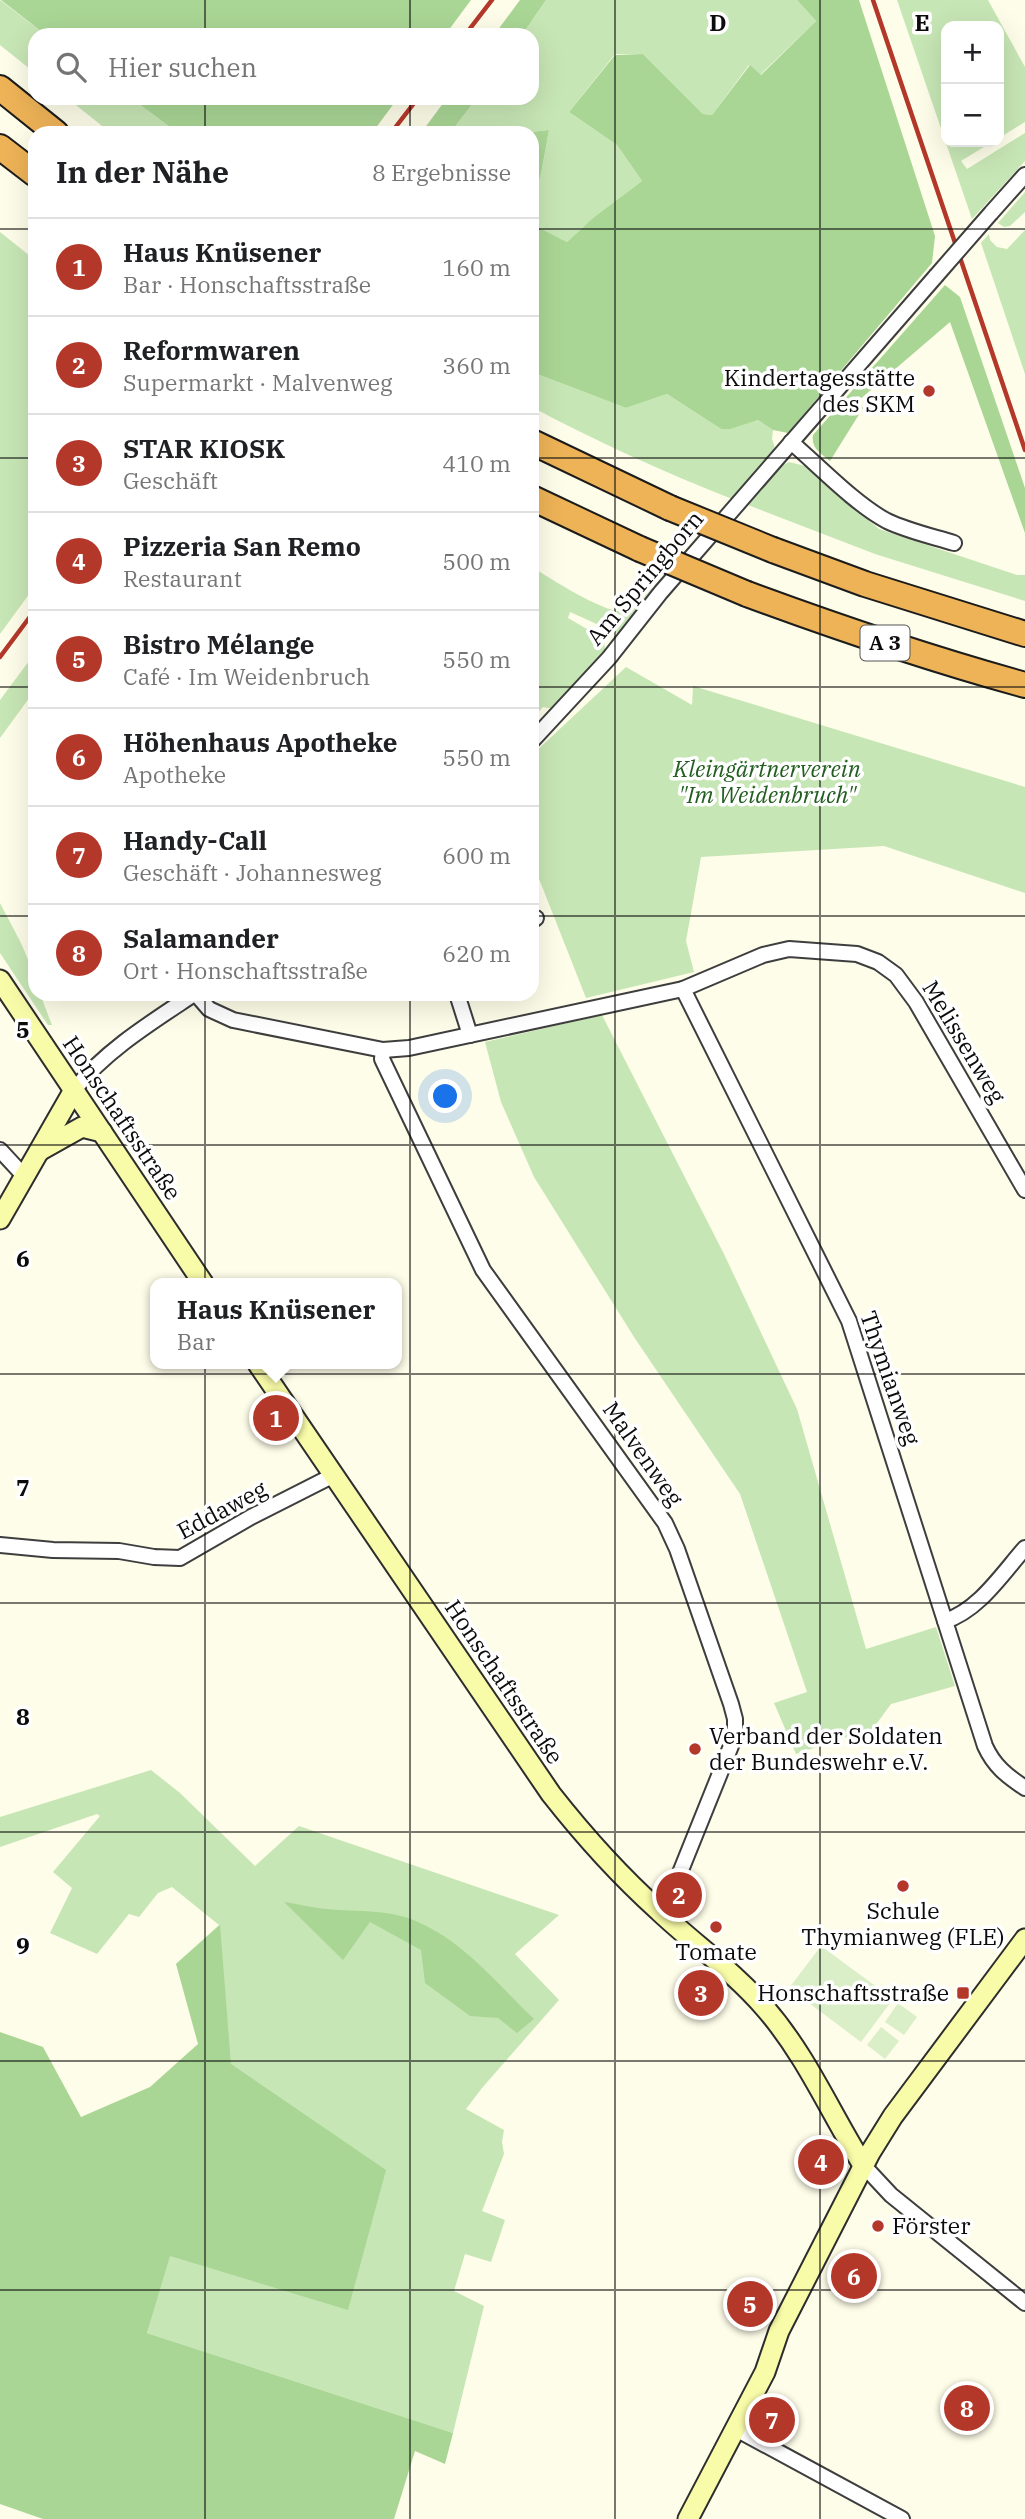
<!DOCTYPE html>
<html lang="de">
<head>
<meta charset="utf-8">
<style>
	:root { --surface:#fff; --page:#f2f2f2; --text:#202124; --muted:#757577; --line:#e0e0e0; --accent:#b4382a }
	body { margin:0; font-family:"IBM Plex Serif",serif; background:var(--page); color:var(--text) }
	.controls { position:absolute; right:21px; top:21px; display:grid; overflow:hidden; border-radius:14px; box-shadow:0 7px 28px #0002 }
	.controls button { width:63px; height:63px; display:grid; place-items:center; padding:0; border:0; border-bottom:2px solid var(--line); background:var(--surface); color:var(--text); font:35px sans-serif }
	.you { position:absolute; left:446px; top:1097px; width:24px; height:24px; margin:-18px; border:5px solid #fff; border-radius:50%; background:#1a73e8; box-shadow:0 0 0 10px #1a73e833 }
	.badge { display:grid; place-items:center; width:46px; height:46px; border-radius:50%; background:var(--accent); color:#fff; font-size:23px; font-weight:700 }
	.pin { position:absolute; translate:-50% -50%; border:4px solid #fff; box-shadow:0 2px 7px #0006 }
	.popup { position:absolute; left:150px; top:1278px; width:252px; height:91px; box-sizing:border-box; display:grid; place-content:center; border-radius:14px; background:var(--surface); filter:drop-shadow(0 2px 5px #0005); font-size:23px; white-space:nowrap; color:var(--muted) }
	.popup b { font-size:26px; color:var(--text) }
	.popup::after { content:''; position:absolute; left:50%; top:100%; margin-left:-14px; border:14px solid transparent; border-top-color:var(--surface) }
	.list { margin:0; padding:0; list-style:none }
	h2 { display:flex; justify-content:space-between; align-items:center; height:91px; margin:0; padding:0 28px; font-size:30px }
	h2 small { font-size:23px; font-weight:400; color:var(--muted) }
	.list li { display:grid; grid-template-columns:46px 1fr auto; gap:21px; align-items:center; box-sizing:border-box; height:98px; padding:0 28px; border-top:2px solid var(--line) }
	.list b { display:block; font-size:26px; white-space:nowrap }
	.list p { margin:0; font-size:23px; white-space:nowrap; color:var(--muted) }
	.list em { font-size:23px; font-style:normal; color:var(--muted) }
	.icon { flex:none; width:38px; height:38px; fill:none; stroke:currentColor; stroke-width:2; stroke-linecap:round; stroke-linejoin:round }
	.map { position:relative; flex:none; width:1025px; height:2519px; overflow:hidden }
	.search { position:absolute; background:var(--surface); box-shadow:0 7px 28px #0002; left:28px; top:28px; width:511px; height:77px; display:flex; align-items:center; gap:18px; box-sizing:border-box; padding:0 24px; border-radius:21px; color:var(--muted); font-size:26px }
	.panel { position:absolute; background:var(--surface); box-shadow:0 7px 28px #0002; left:28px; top:126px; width:511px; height:875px; border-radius:21px }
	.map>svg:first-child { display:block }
</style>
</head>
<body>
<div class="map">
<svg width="1025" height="2519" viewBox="0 0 1025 2519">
	<rect width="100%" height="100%" fill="#fefde9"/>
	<g fill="#c7e6b5">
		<path d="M0,0l46,35h-11v38l-35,-28z"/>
		<path d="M546,0h251l19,21 -56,54 -11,-10 -37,50 -9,-1 -60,-60h-28l-46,58 48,33 25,36 -48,36 -27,25 -35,-18v-21l9,-29 8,-44 -29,3h-70l27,-35h55v-63h-10z"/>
		<path d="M897,0h91l37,67v55l-26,16v-112h-53v116h46l-31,19 6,8 58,-36v28l-53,58z"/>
		<path d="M67,98h64l47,35h-67z"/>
		<path d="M1025,192v20l-15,14 -6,1 -6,-4z"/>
		<path d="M1025,230v144l-44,-131 8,-9 1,6 7,7 10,2z"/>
		<path d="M0,232l35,28v326l-35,48z"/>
		<path d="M532,372l94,36 41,-14 54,35 37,-9 15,10 -1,9 3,9 -43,51c-68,-27 -135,-57 -200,-92z"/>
		<path d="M789,462l16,4 74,63 138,46h8v26l-150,-47 -127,-49 35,-40z"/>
		<path d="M532,567c18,11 77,50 95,44 10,-3 18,-16 25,-23l4,2 -37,44 -49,-22 -2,6 36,21 1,12 -52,58 -10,-2 -11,12z"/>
		<path d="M35,653v37l-35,48v-38z"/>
		<path d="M626,667l66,38 1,-19 332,101v106l-141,-47 -183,11 -15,84 8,31 -108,26 -54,-137v-106z"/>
		<path d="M0,903c14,28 35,59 35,91h5l12,31h-4l-48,-72z"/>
		<path d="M602,1015l122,239 73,155 69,240 70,-22 19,59 -64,18 -25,34 -7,-5 -63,21 -22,-51 33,-11 -67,-198 -106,-157 -100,-160 -33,-75 -16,-60z"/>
		<path d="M151,1770l29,23 75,73 44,-40 260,89 -44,39 44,46 -77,88 -16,21 38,21 -2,12 2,12 -22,57 23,9 -14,42 -26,-8 -11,37 30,15 -31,127 -306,-100 22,-78 179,54 -117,-245 -55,-100 43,-39 -47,-38 -14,6 -19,24 -10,-3 -32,40 -47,-21 22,-45 -19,-16 47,-56 -3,-2 -97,33v-30z"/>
	</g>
	<g fill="#a9d695">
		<path d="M1,0h470l-26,35h-399z"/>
		<path d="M520,0h26l-24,35h-28z"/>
		<path d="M797,0h62l76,236 -3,27 -144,170 -15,-3 -15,-10 -28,9h-9l-54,-35 -41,14 -94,-36v-148l35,18 27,-25 48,-36 -25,-36 -48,-33 46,-57 28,-1 60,60 9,1 38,-50 11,10 55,-54z"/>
		<path d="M131,98h267l-26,35h-194z"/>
		<path d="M447,98h30l-27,35h-29z"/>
		<path d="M549,130l-8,44 -9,29v-70h-11z"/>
		<path d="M945,285l15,12 65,191v45l-75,-211 -92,79 5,7 -33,53c-9,-8 -19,-12 -17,-26z"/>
		<path d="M284,1902c14,2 29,6 43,7 30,3 64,0 91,13 48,21 80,63 116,97l-17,14 -19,-15 -28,-2 -45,-33 -4,-33 -51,-28 -27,38z"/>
		<path d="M220,1925l11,139 155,106 -38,140 -178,-54 -23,77 306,100 -8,31 -30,-13 -21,68h-351l-43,-15v-472l43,15 38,70 69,-30 48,-43 -22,-80z"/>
	</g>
	<g fill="#daeec7">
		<path d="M821,1946l72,53 -32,43 -72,-54z"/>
		<path d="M898,2003l19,14 -13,18 -19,-13z"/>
		<path d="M881,2027l18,14 -14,18 -18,-14z"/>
	</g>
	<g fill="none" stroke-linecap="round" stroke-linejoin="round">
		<g stroke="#3e3e3e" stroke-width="18">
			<g id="street">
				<path d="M991,213l34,-38"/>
				<path d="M791,442c28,24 64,62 96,79 21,10 44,15 67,22"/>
				<path d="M532,741l77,-83 52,-66 275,-316"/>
				<path d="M532,921l4,-3"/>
				<path d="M683,989l166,332 136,425c9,20 22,30 40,42"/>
				<path d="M196,994l13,15 24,11 150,30 26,-2 274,-59 80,-34 26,-6 68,5 21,8 18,13 20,27 109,188"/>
				<path d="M457,994l13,41"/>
				<path d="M383,1050l-1,9 101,211 182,253 12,26 54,155 4,15v17l-66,164 -11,11"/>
				<path d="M74,1090c32,-40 78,-68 120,-96"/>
				<path d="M0,1150l25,27"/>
				<path d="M0,1545l53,5 66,1 35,6 26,1 71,-41 83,-42"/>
				<path d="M945,1621c34,-11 57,-47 80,-73"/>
				<path d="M863,2165l28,30 134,108"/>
				<path d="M736,2429l166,90"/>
			</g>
		</g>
		<g stroke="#2d2d2d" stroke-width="23">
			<g id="secondary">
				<path d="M0,980l203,303"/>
				<path d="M41,1150l41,-23 20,5"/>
				<path d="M0,1219l74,-129"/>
				<path d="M258,1364l293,430c33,42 68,81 108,117 35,33 74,60 106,97 41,47 65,104 98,157"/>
				<path d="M688,2519l77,-147 14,-41 91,-178 23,-37 132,-177"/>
			</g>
		</g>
		<g stroke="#1c1c1c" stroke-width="28">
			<g id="highway">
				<path d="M0,88l56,45"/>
				<path d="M0,147l35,27"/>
				<path d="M532,442l138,66"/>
				<path d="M532,498l108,51"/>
				<path d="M773,550l92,34 160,50"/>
				<path d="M747,594c92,34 184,65 278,91"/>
			</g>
		</g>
		<use href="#street" stroke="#fff" stroke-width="14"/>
		<use href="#secondary" stroke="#f8fba7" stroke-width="19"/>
		<use href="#highway" stroke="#eeb357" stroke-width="24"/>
		<g stroke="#b4382a" stroke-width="4.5">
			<path d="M873,0l152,450"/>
			<path d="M465,35l27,-35"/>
			<path d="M391,133l27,-35"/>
			<path d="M0,657l35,-47"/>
		</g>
		<g stroke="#3e3e3e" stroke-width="18" stroke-linecap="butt">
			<path id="street-bridge" d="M936,276l55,-63"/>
		</g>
		<g stroke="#1c1c1c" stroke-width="28" stroke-linecap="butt">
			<g id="highway-bridge">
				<path d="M670,508l103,42"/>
				<path d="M640,549l107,45"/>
			</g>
		</g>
		<use href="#street-bridge" stroke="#fff" stroke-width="14"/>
		<use href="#highway-bridge" stroke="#eeb357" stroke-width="24"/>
	</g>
	<path fill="none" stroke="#0b0b0b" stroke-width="2" stroke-opacity="0.55" d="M205,0v35M410,0v35M615,0v2519M820,0v2519M205,98v35M410,98v35M0,229h35M532,229h493M0,458h35M532,458h493M0,687h35M532,687h493M0,916h35M532,916h493M205,994v1525M410,994v1525M0,1145h1025M0,1374h1025M0,1603h1025M0,1832h1025M0,2061h1025M0,2290h1025"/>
	<g fill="#b4382a" stroke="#fff" stroke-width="2.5">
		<circle cx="929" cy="391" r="7"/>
		<circle cx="695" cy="1749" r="7"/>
		<circle cx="903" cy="1886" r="7"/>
		<circle cx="716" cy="1927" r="7"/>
		<rect x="956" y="1986" width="14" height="14" rx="3.5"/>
		<circle cx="878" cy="2226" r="7"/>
	</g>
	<g text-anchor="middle" stroke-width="7" stroke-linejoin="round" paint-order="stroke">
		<rect fill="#fff" stroke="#545454" stroke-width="2" x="860.5" y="625.5" width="49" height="35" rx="5"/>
		<g font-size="21" font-weight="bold" fill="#0b0b0b">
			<text x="885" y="650">A 3</text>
		</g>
		<g font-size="23" fill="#0b0b0b" stroke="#fff" text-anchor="end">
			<text x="915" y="386">Kindertagesstätte<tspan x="915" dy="26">des SKM</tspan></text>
			<text x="709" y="1744" text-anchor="start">Verband der Soldaten<tspan x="709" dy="26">der Bundeswehr e.V.</tspan></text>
			<text x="903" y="1919" text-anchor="middle">Schule<tspan x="903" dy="26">Thymianweg (FLE)</tspan></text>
			<text x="716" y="1960" text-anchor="middle">Tomate</text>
			<text x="949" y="2001">Honschaftsstraße</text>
			<text x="892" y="2234" text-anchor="start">Förster</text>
		</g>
		<g font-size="23" fill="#0b0b0b" stroke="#fff">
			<text transform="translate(645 578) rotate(-50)" y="8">Am Springborn</text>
			<text transform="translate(964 1042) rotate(59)" y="8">Melissenweg</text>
			<text transform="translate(122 1118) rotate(56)" y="8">Honschaftsstraße</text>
			<text transform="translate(890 1378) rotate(71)" y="8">Thymianweg</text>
			<text transform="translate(643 1454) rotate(55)" y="8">Malvenweg</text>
			<text transform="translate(222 1510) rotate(-28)" y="8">Eddaweg</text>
			<text transform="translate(504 1682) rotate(56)" y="8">Honschaftsstraße</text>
		</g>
		<g font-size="23" font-style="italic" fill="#225e1f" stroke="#fff">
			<text x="767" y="777">Kleingärtnerverein<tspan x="767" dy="26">"Im Weidenbruch"</tspan></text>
		</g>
	</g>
	<g font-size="23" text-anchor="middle" font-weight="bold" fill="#0b0b0b" stroke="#fff" stroke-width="7" stroke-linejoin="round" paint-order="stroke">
		<text x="718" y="31">D</text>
		<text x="922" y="31">E</text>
		<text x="23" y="1038">5</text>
		<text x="23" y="1267">6</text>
		<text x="23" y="1496">7</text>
		<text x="23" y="1725">8</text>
		<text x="23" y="1954">9</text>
	</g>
</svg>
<div class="controls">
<button>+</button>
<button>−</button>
</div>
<div class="you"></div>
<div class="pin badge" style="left:276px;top:1418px">1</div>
<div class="popup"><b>Haus Knüsener</b>Bar</div>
<div class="pin badge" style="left:679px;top:1895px">2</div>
<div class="pin badge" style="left:701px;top:1993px">3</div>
<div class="pin badge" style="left:821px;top:2162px">4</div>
<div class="pin badge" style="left:750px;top:2304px">5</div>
<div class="pin badge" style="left:854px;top:2276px">6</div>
<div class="pin badge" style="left:772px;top:2420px">7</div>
<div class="pin badge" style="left:967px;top:2408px">8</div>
<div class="search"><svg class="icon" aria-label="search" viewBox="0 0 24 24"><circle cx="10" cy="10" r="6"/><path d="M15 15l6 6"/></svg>Hier suchen</div>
<section class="panel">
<h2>In der Nähe<small>8 Ergebnisse</small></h2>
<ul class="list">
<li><span class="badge">1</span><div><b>Haus Knüsener</b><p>Bar · Honschaftsstraße</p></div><em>160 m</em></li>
<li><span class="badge">2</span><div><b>Reformwaren</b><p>Supermarkt · Malvenweg</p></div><em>360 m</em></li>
<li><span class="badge">3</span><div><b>STAR KIOSK</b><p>Geschäft</p></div><em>410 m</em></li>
<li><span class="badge">4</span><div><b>Pizzeria San Remo</b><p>Restaurant</p></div><em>500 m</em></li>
<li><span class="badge">5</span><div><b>Bistro Mélange</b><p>Café · Im Weidenbruch</p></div><em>550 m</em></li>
<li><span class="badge">6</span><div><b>Höhenhaus Apotheke</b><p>Apotheke</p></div><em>550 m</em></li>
<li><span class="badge">7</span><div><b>Handy-Call</b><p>Geschäft · Johannesweg</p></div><em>600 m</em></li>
<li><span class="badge">8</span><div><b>Salamander</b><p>Ort · Honschaftsstraße</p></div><em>620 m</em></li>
</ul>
</section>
</div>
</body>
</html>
